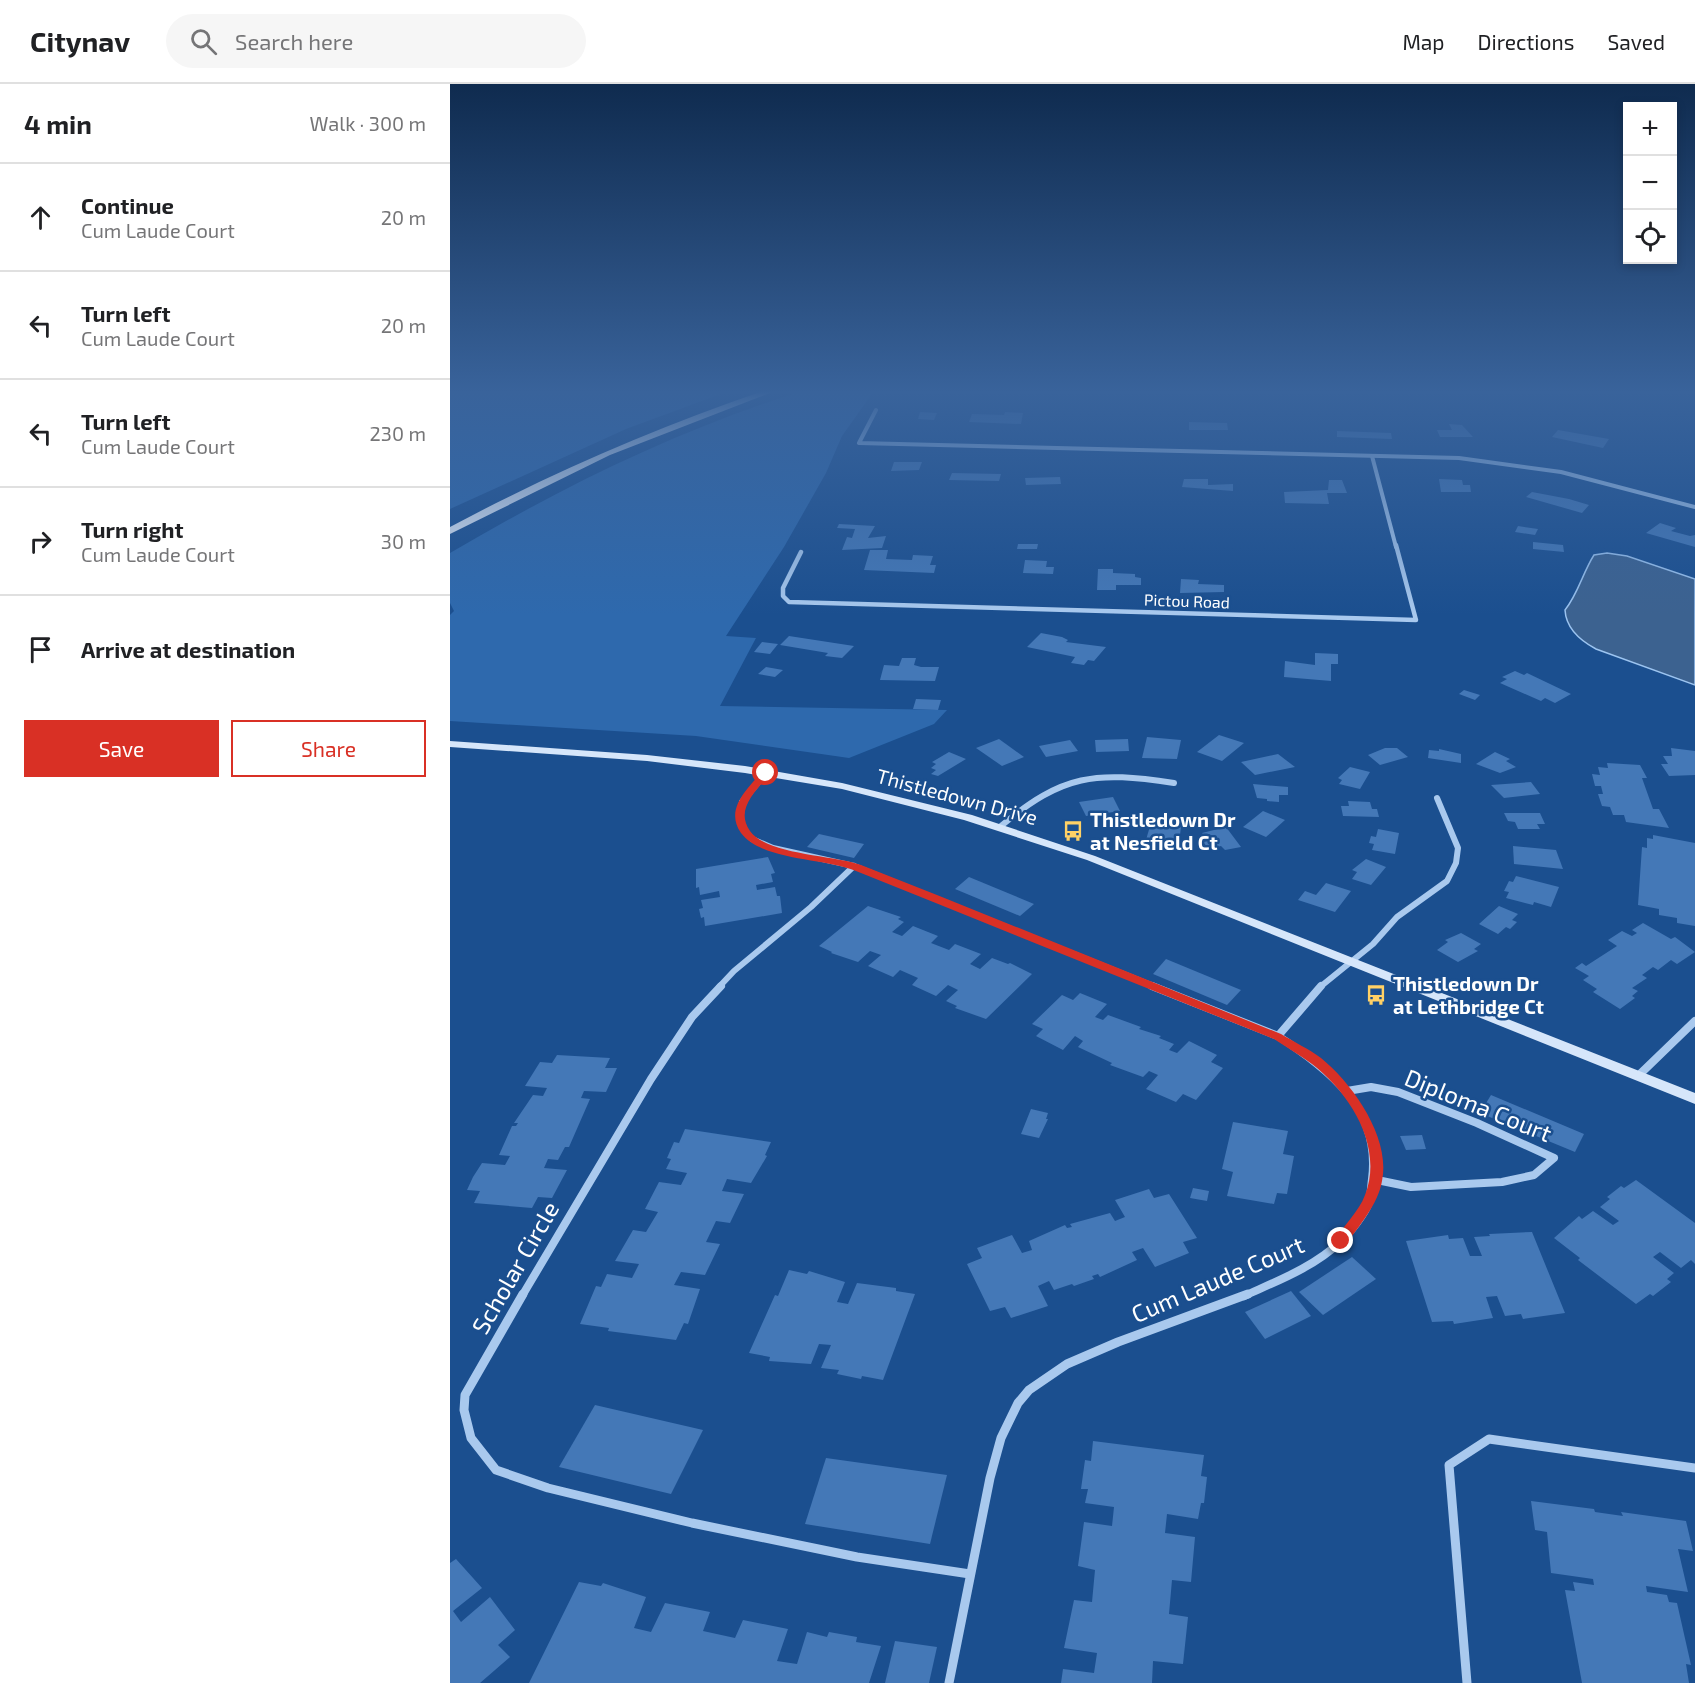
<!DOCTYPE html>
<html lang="en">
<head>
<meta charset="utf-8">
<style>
	:root { --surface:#fff; --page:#f6f6f6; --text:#202124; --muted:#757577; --line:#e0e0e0; --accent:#d93025 }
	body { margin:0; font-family:"Exo 2",sans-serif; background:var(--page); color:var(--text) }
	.controls { position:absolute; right:18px; top:18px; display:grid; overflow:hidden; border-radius:0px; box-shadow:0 3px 9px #0003 }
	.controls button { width:54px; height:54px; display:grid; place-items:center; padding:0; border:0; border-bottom:2px solid var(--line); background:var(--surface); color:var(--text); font:30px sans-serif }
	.stop { position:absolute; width:18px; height:18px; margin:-14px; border:4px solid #d93025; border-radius:50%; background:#fff }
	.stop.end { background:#d93025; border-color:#fff; box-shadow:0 2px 6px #0008 }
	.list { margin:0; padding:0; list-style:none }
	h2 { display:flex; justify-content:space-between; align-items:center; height:78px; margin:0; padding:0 24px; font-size:26px }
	h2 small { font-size:20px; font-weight:400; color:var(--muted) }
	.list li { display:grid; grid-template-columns:39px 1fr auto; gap:18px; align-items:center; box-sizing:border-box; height:108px; padding:0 24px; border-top:2px solid var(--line) }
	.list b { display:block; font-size:22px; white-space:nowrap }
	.list p { margin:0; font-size:20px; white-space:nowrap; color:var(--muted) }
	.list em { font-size:20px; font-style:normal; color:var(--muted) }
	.actions { display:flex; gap:12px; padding:18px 24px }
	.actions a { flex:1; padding:14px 0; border:2px solid var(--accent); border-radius:0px; text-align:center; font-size:21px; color:var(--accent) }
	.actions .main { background:var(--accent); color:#fff }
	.icon { flex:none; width:33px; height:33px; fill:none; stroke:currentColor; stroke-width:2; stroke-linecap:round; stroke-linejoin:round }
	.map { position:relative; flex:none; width:1245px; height:1599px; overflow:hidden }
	header { display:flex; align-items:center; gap:36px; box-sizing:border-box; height:84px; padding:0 30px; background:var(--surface); border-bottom:2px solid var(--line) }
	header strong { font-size:28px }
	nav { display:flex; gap:33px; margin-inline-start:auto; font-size:21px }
	.search { width:420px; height:54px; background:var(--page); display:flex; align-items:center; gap:15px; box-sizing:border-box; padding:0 21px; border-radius:33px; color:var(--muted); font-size:22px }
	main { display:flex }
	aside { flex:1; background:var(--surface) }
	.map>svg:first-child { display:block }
</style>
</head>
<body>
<header>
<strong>Citynav</strong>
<div class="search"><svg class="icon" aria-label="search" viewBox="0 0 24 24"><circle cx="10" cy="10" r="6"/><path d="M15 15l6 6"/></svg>Search here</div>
<nav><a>Map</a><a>Directions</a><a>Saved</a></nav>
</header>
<main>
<aside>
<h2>4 min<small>Walk · 300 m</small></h2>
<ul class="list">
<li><svg class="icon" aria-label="ahead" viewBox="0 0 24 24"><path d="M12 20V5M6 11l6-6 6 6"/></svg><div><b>Continue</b><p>Cum Laude Court</p></div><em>20 m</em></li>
<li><svg class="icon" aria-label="left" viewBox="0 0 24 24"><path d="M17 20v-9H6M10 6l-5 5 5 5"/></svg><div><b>Turn left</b><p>Cum Laude Court</p></div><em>20 m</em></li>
<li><svg class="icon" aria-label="left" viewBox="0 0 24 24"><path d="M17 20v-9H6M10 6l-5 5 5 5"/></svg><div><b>Turn left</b><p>Cum Laude Court</p></div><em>230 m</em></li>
<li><svg class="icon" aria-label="right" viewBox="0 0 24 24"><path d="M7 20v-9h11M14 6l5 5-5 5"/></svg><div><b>Turn right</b><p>Cum Laude Court</p></div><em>30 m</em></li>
<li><svg class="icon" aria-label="arrive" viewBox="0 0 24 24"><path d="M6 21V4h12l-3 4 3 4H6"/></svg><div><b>Arrive at destination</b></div></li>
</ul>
<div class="actions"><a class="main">Save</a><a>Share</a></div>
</aside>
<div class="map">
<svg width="1245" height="1599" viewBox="0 0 1245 1599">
	<rect width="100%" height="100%" fill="#1b4f8f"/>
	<g fill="#2e69ad">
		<path d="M0,307h279l-103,38 -176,80z"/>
		<path d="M352,307h72l-32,45 -16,37 -42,74 -58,89 30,2 -36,68 227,4 -13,14 -85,34 -153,-22 -246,-15v-106l4,-4 -4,-8v-50c112,-66 228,-123 352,-162z"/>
	</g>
	<path fill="#3c6290" stroke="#9cc4f0" stroke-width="1.5" d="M1157,469l20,3 68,23v106l-99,-36c-15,-8 -30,-21 -31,-39 13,-16 18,-38 29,-55z"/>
	<g fill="#4478b7">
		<path d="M470,328l17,1 -3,7 -16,-1z"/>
		<path d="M555,328l18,1 -2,11 -52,-2 3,-8 32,1z"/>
		<path d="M739,338l38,1 1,7h-39z"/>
		<path d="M999,340l13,1 11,12h-33l-3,-7h15z"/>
		<path d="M1108,346l51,9 -6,9 -51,-11z"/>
		<path d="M887,347l54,2 1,6 -55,-2z"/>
		<path d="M444,378h28l-3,8 -28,1z"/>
		<path d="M502,389l49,1 -2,7 -50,-1z"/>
		<path d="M610,393l1,7 -35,1 -1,-7z"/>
		<path d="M734,395h24v6l25,-1v7l-51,-4z"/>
		<path d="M989,395l23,1 1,5h7l1,7h-30z"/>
		<path d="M879,396h13l5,13h-20l2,11 -44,-1 -1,-11 44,-2z"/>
		<path d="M1082,408l37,7 20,6 -7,8 -56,-16z"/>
		<path d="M1210,439l16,5 -5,3 19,5 5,-1v12l-49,-14z"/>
		<path d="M389,440l36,2 -7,12 18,-2 -4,12 -40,2 5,-13 5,1 3,-9 -18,-1z"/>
		<path d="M1068,442l20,3 -3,6 -20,-3z"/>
		<path d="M1083,458l30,3 1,7 -31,-3z"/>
		<path d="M568,460h20l-1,5h-20z"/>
		<path d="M420,466h18l-2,9 26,1 1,-5 20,1 -3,9h6l-2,8 -70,-3z"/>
		<path d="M575,476l22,1 -1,6h8l-1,7 -30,-1z"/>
		<path d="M648,485h15v4l22,1v3l6,1v7h-25v5h-19z"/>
		<path d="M731,495l18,1 -1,4 26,1v7l-44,1z"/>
		<path d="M591,549l21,4 6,3 -2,2 40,5 -12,14 -6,-1 -4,5 -13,-2 4,-6 -48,-10z"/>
		<path d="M339,552l65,10 -12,12 -17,-2 3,-3 -48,-8z"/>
		<path d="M312,558l16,2 -8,10 -16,-2z"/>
		<path d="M865,569l23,1v10h-7v17l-47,-4 1,-16 30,4z"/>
		<path d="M452,574h14l-2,7 7,2h18l-4,14 -55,-1 4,-15 15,1z"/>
		<path d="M316,583l17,3 -8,7 -17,-3z"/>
		<path d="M1065,587l9,4 3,-2 44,21 -16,9 -10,-5 -4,3 -41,-18 7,-4 -5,-2z"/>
		<path d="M1014,606l16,5 -5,5 -16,-6z"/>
		<path d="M466,615l25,1 -3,10 -25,-1z"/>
		<path d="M769,651l25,8 -22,18 -25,-9z"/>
		<path d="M697,653l34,3 -4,19 -35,-1z"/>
		<path d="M549,655l25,18 -22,9 -26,-18z"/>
		<path d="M678,655l1,12 -33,1 -1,-12z"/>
		<path d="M620,656l8,11 -32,6 -7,-11z"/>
		<path d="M935,664h12l11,9 -28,8 -12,-10z"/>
		<path d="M1221,664l24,3v24l-26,1 -8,-12h7l-5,-8h9z"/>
		<path d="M989,665l22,5v9l-33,-5 1,-8 10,1z"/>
		<path d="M499,668l17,7 -28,17 -7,-2 5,-4 -5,-2 5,-4 -4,-2z"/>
		<path d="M1045,668l15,7 -4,2 10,6 -16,6 -24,-9z"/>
		<path d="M828,670l17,13 -40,8 -14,-13z"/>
		<path d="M1157,679l33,2 7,13h-5l11,31h6l10,19 -43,-6 -2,-7h-11l-3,-8 -8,-1 -4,-12h5l-2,-8h-6l-3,-12 8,1 -2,-8 10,1z"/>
		<path d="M900,683l20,5 -10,17 -21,-5 3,-4 -4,-2z"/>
		<path d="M1081,698l9,12 -36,4 -13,-13z"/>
		<path d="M803,700l35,3v8h-9v7l-12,-1v-2l-10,-1z"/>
		<path d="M663,713l7,14 -34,5 -7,-14z"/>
		<path d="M898,717l22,1 2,7h5l2,8 -36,-1 -2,-10h8z"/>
		<path d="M813,727l22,9 -19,17 -23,-10z"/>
		<path d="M1054,729h36l5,11h-8l3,5h-22l-3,-7 -7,-1z"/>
		<path d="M702,735l29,8 -2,16 -33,-3z"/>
		<path d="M776,743l15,20 -16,3 -4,-4 -12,3 -6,-7 5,-1 -6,-8z"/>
		<path d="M928,745l21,4 -4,21 -23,-4 2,-6 -5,-1 2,-7 5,1z"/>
		<path d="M369,750l45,10 -10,14 -47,-11z"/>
		<path d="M1203,751l42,8v83l-18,-3v-5l-18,-3v-6l-21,-4 4,-58 5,1v-10l6,1z"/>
		<path d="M1063,762l43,4 7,19 -49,-5z"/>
		<path d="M318,773l7,16 -4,1 2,8 -17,3 1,5 18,-3 2,9h3l2,17 -77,13 -1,-9 -3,1 -2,-9 4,-1 -2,-8 19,-3 -1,-6 -19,4 -1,-8 -3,1v-19z"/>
		<path d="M916,775l20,8 -15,18 -19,-6 5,-7 -5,-2z"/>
		<path d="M1066,792l43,11 -8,20 -17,-5 -1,3 -27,-7 3,-6 -5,-1 5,-10 4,1z"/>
		<path d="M519,793l65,27 -14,12 -65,-27z"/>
		<path d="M876,799l25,8 -16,21 -37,-12 7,-9 11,4z"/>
		<path d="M418,822l33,11 -3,2 6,3 -12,10 10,4 11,-10 25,10 -7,7 18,7 6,-6 26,10 -11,10 10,5 12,-11 16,6 2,-1 22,11 -46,45 -31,-11 2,-2 -11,-5 12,-11 -10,-5 -12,11 -24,-11 6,-7 -18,-8 -7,7 -25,-11 13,-11 -11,-4 -12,11 -27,-9 1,-1 -13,-6z"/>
		<path d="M1049,822l19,8 -6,6 5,2 -7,7 -4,-2 -8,7 -19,-10z"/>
		<path d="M1193,839l28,16 4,-2 20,15 -18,12 -6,-4 -13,10 -5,-3 -11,8 5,3 -15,10 6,3 -6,5 3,2 -15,11 -27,-17 4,-3 -14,-9 6,-4 -14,-8 7,-5 4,3 31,-20 -9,-6 14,-9 10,5 5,-3 -5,-3z"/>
		<path d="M1011,849l20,11 -7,5 4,2 -20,11 -21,-12 11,-8 -3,-2z"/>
		<path d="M716,875l75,31 -14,15 -74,-31z"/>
		<path d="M630,909l27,11 -12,13 8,3 5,-5 33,12 -2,2 22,7 -2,2 15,6 -5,6 8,3 12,-12 28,14 -6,7 12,6 -27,32 -13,-6 -7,8 -30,-13 12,-14 -9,-4 -6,6 -33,-12 2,-2 -34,-16 5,-6 -8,-5 -12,14 -27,-14 7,-7 -11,-5 30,-29 11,5z"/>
		<path d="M107,971l53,3 -5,10h12l-11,24 -22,-1 -3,7 9,1 -21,48h-4l-7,13 -10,-1 -4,9 23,2 -15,28 -14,-1 -6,11 -58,-5 6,-12 -13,-1 6,-13 9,-14 23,2 5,-9 -11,-1 13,-29h4l2,-3h-4l19,-28 10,1 4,-8 -22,-2 15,-24 12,1z"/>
		<path d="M1041,1011l93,39 -9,18 -95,-39z"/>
		<path d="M581,1025l17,4 -2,6h2l-9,19 -18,-4z"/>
		<path d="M783,1038l55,9 -5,23 11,2 -7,38 -10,-1 -3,11 -47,-8 6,-24 -11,-3z"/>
		<path d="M235,1045l86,13 -6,13 2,1 -16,27 -24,-4 -5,12 22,3 -14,29 -14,-2 -10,21 14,2 -15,31 -24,-3 -7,13 26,4 -12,35 -4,-1 -8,17 -68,-9 1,-3 -29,-4 16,-38 5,1 6,-13 25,4 7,-14 -24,-3 18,-31 13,2 12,-20 -13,-3 14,-27 22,3 6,-12 -21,-4 5,-10 -4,-1 7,-16 5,1z"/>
		<path d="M972,1051l4,14 -20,1 -6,-14z"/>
		<path d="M1186,1096l59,43v41l-4,-4 -10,8 -21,-16 -7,5 21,16 -7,6 4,3 -18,14 -3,-2 -14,10 -58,-44 2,-2 -26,-20 25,-22 3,3 11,-8 20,14 6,-4 -19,-14 10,-8 -3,-2 14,-11 3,2z"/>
		<path d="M743,1104l16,3 -2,10 -17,-3z"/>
		<path d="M699,1105l5,9 15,-4 28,44 -14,4 6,11 -34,14 -12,-19 -11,4 5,8 -37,17 -2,-3 -6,2 2,3 -20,7 -2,-2 -18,6 -5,-9 -11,5 10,20 -37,12 -6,-11 -15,4 -23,-47 15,-6 -5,-10 35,-13 10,18 10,-3 -3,-9 36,-16 2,3 5,-1 -2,-3 40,-11 5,8 10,-4 -10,-17z"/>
		<path d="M1082,1148l33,81 -42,6 -2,-5 -16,2 -8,-20 -11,1 7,21 -39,6 -1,-3 -21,1 -26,-81 42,-6 1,4 14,-1 7,18h12l-8,-19 16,-1 -1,-2z"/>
		<path d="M902,1173l24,22 -53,36 -24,-23z"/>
		<path d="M339,1186l18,4 2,-3 36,11 -8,20 11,2 9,-21 39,5v3l19,3 -32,86 -21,-4 -1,3 -24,-5 2,-4 -18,-2 10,-23 -12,-1 -8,20 -42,-3 1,-4 -21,-4 26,-58 3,1z"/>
		<path d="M841,1207l20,25 -46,23 -20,-27z"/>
		<path d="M145,1321l108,25 -32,64 -112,-27z"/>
		<path d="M643,1357l111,14 -3,21 6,1 -3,26h-3l-3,16 -31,-5 -2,19 30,4 -4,45 -19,-2 -3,34 19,3 -5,47 -30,-3 -1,22h-91l2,-14 31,4 3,-20 -33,-5 10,-48 18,2 3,-32 -17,-4 6,-44 28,4 2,-19 -29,-4 3,-14h-7l4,-29 6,1z"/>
		<path d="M376,1374l121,17 -17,69 -125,-20z"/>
		<path d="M1081,1417l63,8 1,3 28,4 -2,-4 65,9 7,30 -15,-2 10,43 -42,-6 1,6 20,3 2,7 8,1 14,62 -5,-1 3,19h-107l-17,-93 10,1 -2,-9 21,3 -1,-6 -42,-6 -4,-41 -12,-2z"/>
		<path d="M6,1475l26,29 -29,23 8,11 29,-25 25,33 -17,15 12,12 -30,26h-30v-120z"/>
		<path d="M129,1498l22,4 2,-3 43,14 -12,31 17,4 14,-29 45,9 -7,19 32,7 8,-18 45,9 -11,32 20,3 10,-32 20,5 2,-5 28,5 -1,5 25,4 -12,37h-340z"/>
		<path d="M445,1557l42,6 -8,36h-44z"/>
	</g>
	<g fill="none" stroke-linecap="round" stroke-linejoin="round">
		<g stroke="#a9c9ee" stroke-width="4">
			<path d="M426,326l-17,33 600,15 102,14 134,35"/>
			<path d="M922,372l24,91"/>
		</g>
		<path stroke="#a9c9ee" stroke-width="4.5" d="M351,468l-18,36v8l6,6 627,18 -20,-75"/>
		<g stroke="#a9c9ee" stroke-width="6">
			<path d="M316,689l-24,29 -3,15 5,13 8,9 21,9 81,18 302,121"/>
			<path d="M551,742c62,-52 94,-55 173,-43"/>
			<path d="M269,903l15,-16 77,-64 43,-41"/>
			<path d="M870,903l53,-43 24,-27 50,-36 9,-18 2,-15 -21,-50"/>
		</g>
		<g stroke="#a9c9ee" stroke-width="8">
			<path d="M702,902l126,50c53,35 103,73 94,143 -1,7 -1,16 -3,23 -3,11 -20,32 -29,40 -26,25 -63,39 -96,54"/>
			<path d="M828,952l43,-50"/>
			<path d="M1188,992l57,-55"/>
			<path d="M897,1007l24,-4 27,5 79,31 77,35 -20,17 -32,7 -91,5 -34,-7"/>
			<path d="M72,1212l129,-217 41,-62 29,-31"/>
		</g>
		<g stroke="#a9c9ee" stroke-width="9">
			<path d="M73,1210l-58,101 -1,15 7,28 25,32 52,18 144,35 165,34 113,17"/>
			<path d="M499,1599l41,-205 11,-40 17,-35 11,-13 38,-26 51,-22 130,-48"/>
			<path d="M1017,1599l-18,-218 40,-26 206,29"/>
		</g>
		<path fill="#d6e6fa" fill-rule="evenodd" d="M0,657l197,14 98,11 97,17 130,32 123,41 600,237v11l-608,-244 -123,-40 -122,-31 -97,-16 -98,-12 -197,-14z"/>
		<path fill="#f0f6ff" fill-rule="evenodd" d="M313,307h12l-165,64 -160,79v-7c101,-54 205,-99 313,-136z"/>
	</g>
	<linearGradient id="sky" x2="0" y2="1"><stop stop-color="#0f2b4f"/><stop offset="0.58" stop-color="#39639b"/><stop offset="1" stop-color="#39639b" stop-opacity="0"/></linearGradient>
	<rect width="1245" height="531" fill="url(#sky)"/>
	<path fill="#d93025" d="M313,687l7,2c-12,17 -36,35 -20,58 17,24 83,24 111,34 140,55 280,113 420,169 13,8 28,15 40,24 32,26 70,80 61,123 -4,24 -23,44 -36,64l-5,1 -6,-5c8,-16 24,-29 30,-46 19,-48 -15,-102 -53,-131 -12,-9 -26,-17 -38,-25 -140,-56 -279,-112 -418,-168 -31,-13 -94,-10 -115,-38 -17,-24 7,-45 22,-62z"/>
	<defs>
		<g id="bus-bare" transform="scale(1.62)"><path d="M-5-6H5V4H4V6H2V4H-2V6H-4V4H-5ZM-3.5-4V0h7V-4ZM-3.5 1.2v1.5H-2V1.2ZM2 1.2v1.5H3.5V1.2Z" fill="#ffd166" stroke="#1b4f8f" stroke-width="2.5" paint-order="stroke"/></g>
	</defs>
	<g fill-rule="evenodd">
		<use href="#bus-bare" x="623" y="747"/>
		<use href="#bus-bare" x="926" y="911"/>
	</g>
	<g text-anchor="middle" stroke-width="5" stroke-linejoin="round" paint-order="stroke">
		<g font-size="16" fill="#fff" stroke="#1b4f8f">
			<text transform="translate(737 517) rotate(2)" y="6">Pictou Road</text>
		</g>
		<g font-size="20" fill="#fff" stroke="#1b4f8f">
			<text transform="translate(507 713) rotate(15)" y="7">Thistledown Drive</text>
		</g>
		<g font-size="20" font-weight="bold" fill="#fff" stroke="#1b4f8f" text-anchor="start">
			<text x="640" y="743">Thistledown Dr<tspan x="640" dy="23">at Nesfield Ct</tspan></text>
			<text x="943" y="907">Thistledown Dr<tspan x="943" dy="23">at Lethbridge Ct</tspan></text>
		</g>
		<g font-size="24" fill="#fff" stroke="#1b4f8f">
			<text transform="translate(1028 1022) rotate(22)" y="8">Diploma Court</text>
			<text transform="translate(66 1184) rotate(-60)" y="8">Scholar Circle</text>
			<text transform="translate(768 1196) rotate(-23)" y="8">Cum Laude Court</text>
		</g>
	</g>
</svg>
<div class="controls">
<button>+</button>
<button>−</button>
<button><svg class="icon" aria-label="locate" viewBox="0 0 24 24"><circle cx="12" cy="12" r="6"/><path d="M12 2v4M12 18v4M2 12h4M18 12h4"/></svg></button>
</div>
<div class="stop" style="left:316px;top:689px"></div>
<div class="stop end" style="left:891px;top:1157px"></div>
</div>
</main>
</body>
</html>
